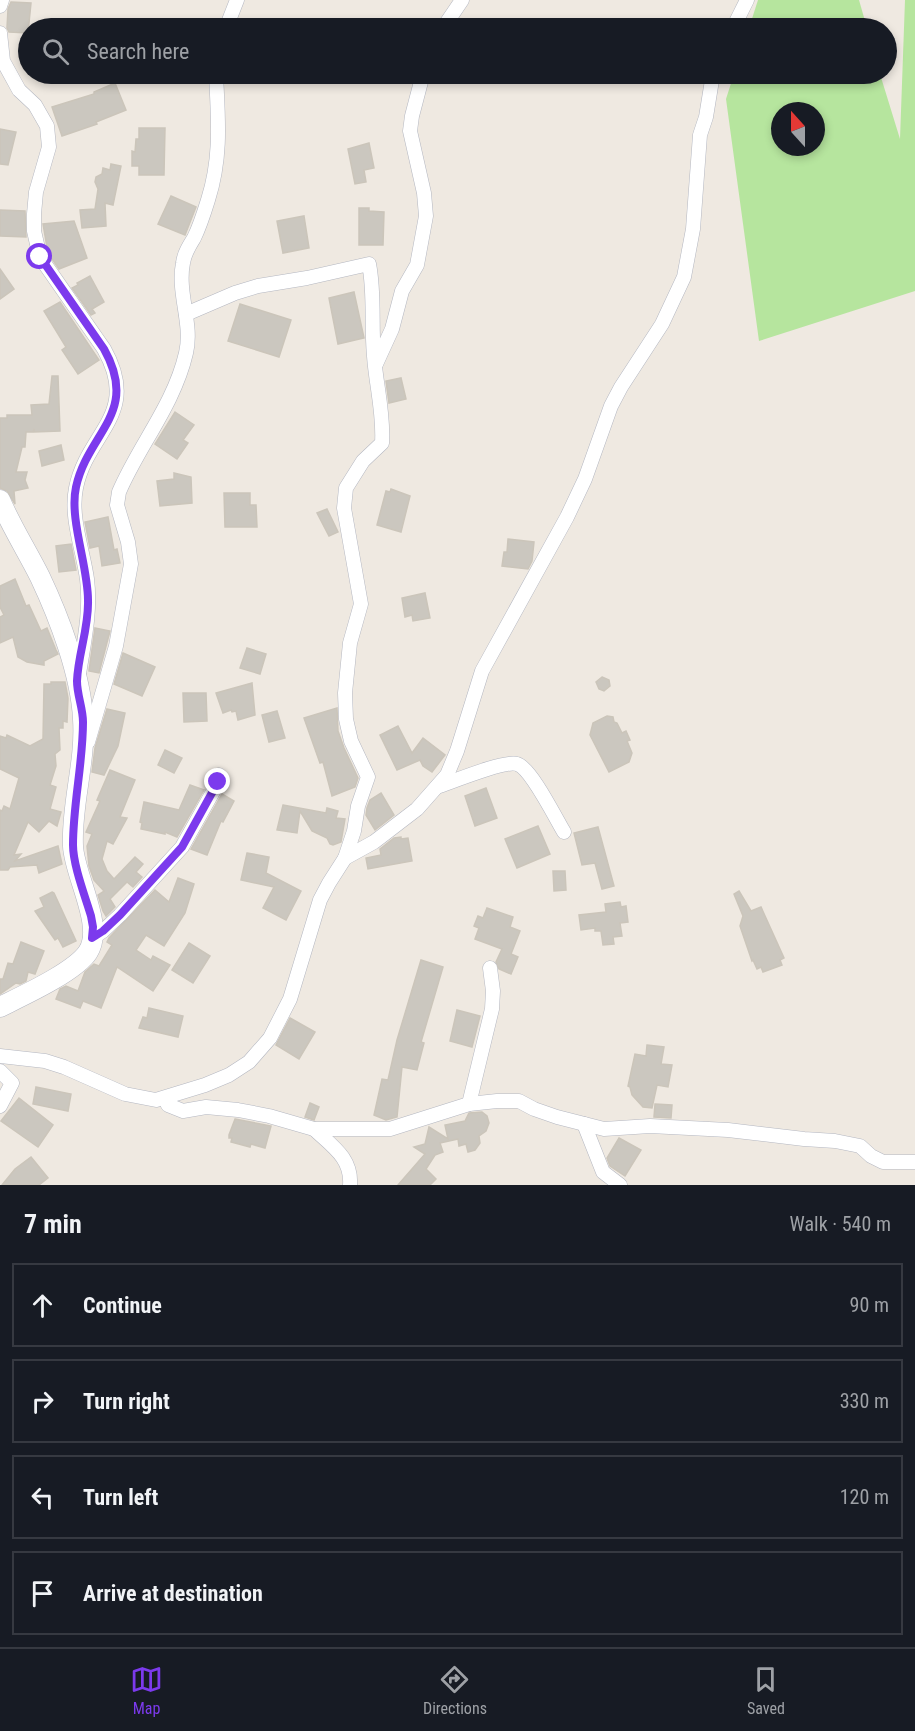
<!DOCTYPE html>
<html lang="en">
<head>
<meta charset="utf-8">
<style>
	:root { --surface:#171b24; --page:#20242c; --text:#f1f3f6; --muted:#9ea1a6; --line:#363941; --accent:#7c3aed }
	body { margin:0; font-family:"Roboto Condensed",sans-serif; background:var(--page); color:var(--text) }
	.compass { position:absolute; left:771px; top:102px; width:54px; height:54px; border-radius:50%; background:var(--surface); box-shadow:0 3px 9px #0003; rotate:339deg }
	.stop { position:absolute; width:18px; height:18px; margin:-14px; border:4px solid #7c3aed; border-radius:50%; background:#fff }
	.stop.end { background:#7c3aed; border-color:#fff; box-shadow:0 2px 6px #0008 }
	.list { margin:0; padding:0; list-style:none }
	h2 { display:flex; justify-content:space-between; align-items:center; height:78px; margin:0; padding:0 24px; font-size:26px }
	h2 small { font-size:20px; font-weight:400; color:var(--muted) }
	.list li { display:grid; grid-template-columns:39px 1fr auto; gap:18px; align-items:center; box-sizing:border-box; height:84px; margin:0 12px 12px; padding:0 12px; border:2px solid var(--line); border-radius:0px }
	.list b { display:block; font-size:22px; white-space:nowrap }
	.list em { font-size:20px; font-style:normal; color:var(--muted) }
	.icon { flex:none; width:33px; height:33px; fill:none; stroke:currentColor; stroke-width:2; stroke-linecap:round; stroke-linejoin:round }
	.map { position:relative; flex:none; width:915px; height:1185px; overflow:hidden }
	.search { position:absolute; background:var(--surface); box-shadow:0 3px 9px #0003; left:18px; right:18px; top:18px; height:66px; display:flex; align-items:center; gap:15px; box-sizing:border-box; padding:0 21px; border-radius:33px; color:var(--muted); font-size:22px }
	.sheet { height:462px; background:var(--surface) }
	nav { display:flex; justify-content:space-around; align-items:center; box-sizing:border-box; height:84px; border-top:2px solid var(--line); background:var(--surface); font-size:16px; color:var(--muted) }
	nav a { display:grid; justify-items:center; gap:3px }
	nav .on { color:var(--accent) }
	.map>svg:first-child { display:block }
</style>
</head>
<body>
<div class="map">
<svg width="915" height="1185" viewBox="0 0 915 1185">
	<rect width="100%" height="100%" fill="#efe9e1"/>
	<g fill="#b6e59e" fill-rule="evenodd">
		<path d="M758,0h101l8,28h-118z"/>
		<path d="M905,0h10v291l-156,50 -33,-242 8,-25h146l20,65zM780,111h36v36h-36z"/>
	</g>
	<g fill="#cbc7bf" stroke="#cbc5ba" stroke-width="1.5">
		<path d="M11,2l20,1 -3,30 -19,-1 -2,-4 1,-19z"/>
		<path d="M115,83l11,27 -30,12 1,2 -35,12 -10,-29 42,-13v-2z"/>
		<path d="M139,128h26l-1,47h-25v-9h-7v-15l3,1 1,-13h3z"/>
		<path d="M0,129l16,3 -8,33 -8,-1z"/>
		<path d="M369,143l5,25 -10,2 2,12 -11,2 -7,-35z"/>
		<path d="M111,164l10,2 -8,39 -8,-2 1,23 -24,2 -2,-18 15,-1 3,-20 -3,-7 1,-5 6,-3 1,-6 7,2z"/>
		<path d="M171,196l25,11 -11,28 -27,-11z"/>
		<path d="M359,208h10v3l15,1 -1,33h-24z"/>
		<path d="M0,210l25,1 1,26 -26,-1z"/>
		<path d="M304,216l5,32 -26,5 -6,-32z"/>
		<path d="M74,221l13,37 -28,11 -11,-16 -5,-29z"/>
		<path d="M0,269l14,20 -14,10z"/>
		<path d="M90,276l14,26 -12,7 3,4 -4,2 -19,-27 6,-3 -1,-2z"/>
		<path d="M354,292l10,46 -26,6 -9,-46z"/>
		<path d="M60,302l39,58 -21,14 -16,-24 4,-3 -22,-36z"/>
		<path d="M240,304l51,16 -12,37 -51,-16z"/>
		<path d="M52,376h6l2,55 -26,1v-3l-1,3h-7l-1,15h-3l-6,25h11l-2,8 3,8 -14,3 1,13 -8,-13 -7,-3v-70h7v-3h25l-1,-10 18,-1z"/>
		<path d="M401,378l5,21 -17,4 -3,-22z"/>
		<path d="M175,412l19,13 -11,15 5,3 -11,16 -22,-15z"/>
		<path d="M61,445l3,15 -22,6 -3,-15z"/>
		<path d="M174,473l17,4 1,26 -32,3 -3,-25 17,-2z"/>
		<path d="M391,489l19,7 -9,36 -24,-7 9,-34 4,1z"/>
		<path d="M224,493h26v12h6l1,22h-32z"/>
		<path d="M327,509l11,23 -9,4 -12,-23z"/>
		<path d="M108,517l6,33 3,-1 3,14 -18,3 -3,-20 -9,2 -5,-26z"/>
		<path d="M508,539l26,3 -2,19 -4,8 -26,-3 2,-14h3z"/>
		<path d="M71,544l5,26 -17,2 -3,-26z"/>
		<path d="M15,579l11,27 3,-1 12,26 6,-3 9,22 2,4 -14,7v4l-17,-3 -9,-5 -5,-20 -13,6v-26l4,-2 -4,-8v-21z"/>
		<path d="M425,593l5,25 -17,3 -1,-6 -7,2 -3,-19z"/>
		<path d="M95,628l15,3 -11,42 -10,-2z"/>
		<path d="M247,648l19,6 -6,20 -20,-6z"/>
		<path d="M123,653l32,14 -13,29 -28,-12z"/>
		<path d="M602,677l7,3 1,6 -6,5 -5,-2 -3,-7z"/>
		<path d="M51,682h14l3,16 -1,24 -4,-1v7h-4l1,22 -5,4 1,12 -6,19 6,2 -6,22 11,3 -4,14 -8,-5 -10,11 -11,-10 -14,33 7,-1 -6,7 43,-15 4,18 -23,9 -2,-8 -27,2 -2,3h-8v-60l2,1 2,-5 6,3 9,-31 -19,-9v-33l6,2 1,-3 23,11 13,-7 1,-55h7z"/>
		<path d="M252,683l3,32 -17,5 -2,-9 -4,1 -1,-2 -8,3 -7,-20z"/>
		<path d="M183,693h23l1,28 -23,1z"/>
		<path d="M337,708l1,23 6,17 14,30 -3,9 -23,9 -9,-34 -3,1 -16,-45z"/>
		<path d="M107,709l18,4 -7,33 -14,29 -12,-3 3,-24z"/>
		<path d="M277,711l8,27 -16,4 -7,-27z"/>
		<path d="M607,716l6,1 1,5 3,1 5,10 4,-2 4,9 -3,1 5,12 -3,9 -20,10 -19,-37 3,-12z"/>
		<path d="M398,726l14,27 11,-15 22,17 -13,17 -9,-6 -3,-6 -23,10 -17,-35z"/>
		<path d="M165,750l17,8 -8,15 -16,-8z"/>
		<path d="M110,770l25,10 -15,37 7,1 -14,26 -6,-3 -5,18 5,12 7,8 21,-22 8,7 -7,8 6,5 -9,10 -6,-5 -17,17 5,8 -9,9 -3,-5 -5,-16 6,-4 -10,-11 -5,-14 -2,-20 5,-12 -6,-2 14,-31 -3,-1z"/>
		<path d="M190,785l14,5 -27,47 -12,-5v2l-24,-5 1,-6 -2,-1 4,-20 35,8z"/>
		<path d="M486,788l11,30 -22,8 -10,-30z"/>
		<path d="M381,793l13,22 -19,15 -9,-15 1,-7 3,-8z"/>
		<path d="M222,794l12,7 -11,21 -2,-1 -14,34 -16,-6z"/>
		<path d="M283,805l43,8 1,-5 11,3 -2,7 9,1 -4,23 -8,3 -3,-1 -3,-6 -15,-7 -12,-20 -3,22 -20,-3z"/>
		<path d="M538,826l12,28 -33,14 -12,-29z"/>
		<path d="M598,827l16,59 -12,3 -7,-26 -13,2 -8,-32z"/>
		<path d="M401,837v2l7,-1 4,23 -44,8 -2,-11 15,-3 -1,-6 14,-11z"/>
		<path d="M247,853l22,4 -3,16 35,18 -15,29 -23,-12 11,-21 -33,-7z"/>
		<path d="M553,871h12l1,19 -12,1z"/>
		<path d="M178,878l16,6 -9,29 -21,33 -18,-11 -10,15 15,10 2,-4 17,9 -17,26 -36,-24 -16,41 -18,-7 -3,7 -24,-9 4,-10 6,-3 12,5 7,-19 9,-8 5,2 13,-21 -5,-3 2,-4 46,-48 14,12z"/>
		<path d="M739,891l12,20 10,-4 23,51 -4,2 2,5 -19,7 -2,-5 -4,2 -4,-9 -1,1 -12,-35 3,-10 -9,-22z"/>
		<path d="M52,892l2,1 22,48 -13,6 -5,-9 -3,2 -20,-29 9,-4 -4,-9z"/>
		<path d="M620,902l1,5 5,-1 2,16 -8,1 2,13 -9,1 1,7 -11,1 -2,-14h-6v-3l-14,2 -2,-15 27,-3 -1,-8z"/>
		<path d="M487,908l26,9 -3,10 10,4 -9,23 7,3 -7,17 -12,-5 -3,-7 6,-13 -27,-10 4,-11 -5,-2 4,-10 5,2z"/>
		<path d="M21,942l23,9 -9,23 -7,-2 -2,9 -6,3 -4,-1 -16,11v-15h3l5,-16 5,1z"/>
		<path d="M189,943l21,13 -17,27 -21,-13z"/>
		<path d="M421,960l22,7 -22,75 3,1 -7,27 -15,-3 -5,50 -11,3 -12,-5 8,-36 6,1 9,-40z"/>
		<path d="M149,1008l34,8 -5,21 -39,-9 4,-11 4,1z"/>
		<path d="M457,1010l23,6 -8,31 -22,-6z"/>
		<path d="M290,1018l25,14 -16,27 -23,-14z"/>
		<path d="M647,1045l17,2 -3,17 11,1 -4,22 -11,-2 -5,23 -9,-1 -11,-12 -2,-8 -2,-1 7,-32 11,2z"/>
		<path d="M36,1087l35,7 -3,17 -35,-7z"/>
		<path d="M19,1098l34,27 -15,22 -37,-26z"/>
		<path d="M310,1103l9,4 -5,13 -9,-3z"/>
		<path d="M655,1104l17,1 -1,13 -17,-1z"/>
		<path d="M482,1112l5,4 2,7 -3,8 -7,5 1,7 -5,7 -7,2 -2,-8 -7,2 -1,-7 -18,4 3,9 -8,3 -9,14 10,10 -6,6h-32l27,-31 -11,-7 11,-3 4,-17 19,12 -3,-14 20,-4 4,-8z"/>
		<path d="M235,1119l36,7 -6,22 -14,-4 -1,3 -19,-5 1,-4h-3v-3z"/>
		<path d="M619,1138l22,12 -16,26 -15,-10 -3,-8z"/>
		<path d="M31,1157l17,21 -9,7h-37l13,-16z"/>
	</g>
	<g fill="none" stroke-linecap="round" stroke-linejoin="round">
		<g stroke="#b4b7c1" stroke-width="15">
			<g id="minor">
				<path d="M0,6l2,-6"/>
				<path d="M226,28l11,-28"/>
				<path d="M443,28l19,-28"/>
				<path d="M733,28l14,-28"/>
				<path d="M0,33l3,28 16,29 16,15 12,21 2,21 -13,45 -2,22v17l6,26 64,92c37,66 -17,83 -28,139 -6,29 7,62 11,91 4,32 -3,63 -8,95"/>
				<path d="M186,314l49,-21 23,-7 49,-8 62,-14c6,30 2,61 5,92 2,29 10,57 8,87l-19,18 -17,27 -2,20 17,96 -11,39 -5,50 1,26 5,22 17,36 -10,29 -4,25 -9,27"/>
				<path d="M376,364l16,-35 10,-38 15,-26 9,-49 -2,-23 -14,-62 2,-15 11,-42"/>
				<path d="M88,742l28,-96 15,-82 -3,-22 -11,-37 2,-13c20,-47 55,-87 67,-139 7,-29 -9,-60 -3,-90 1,-9 6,-17 11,-25 6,-12 10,-25 14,-38 14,-44 10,-82 8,-126"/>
				<path d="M437,787c15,-5 68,-27 80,-23 14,4 39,55 47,68"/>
				<path d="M92,938l11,-7 17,-16 62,-68 32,-57 5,-15"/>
				<path d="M0,1056l45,5 19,6 61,27 31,6 49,-15 24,-10 20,-13 21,-24 20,-39 30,-99 9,-17 16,-25 29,-16 43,-33 30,-34 10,-24 25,-80 85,-154 18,-38 26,-73 10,-19 41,-63 22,-47 9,-48 7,-94 6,-18 7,-43"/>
				<path d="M0,1071l12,12 -12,23"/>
				<path d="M165,1099l3,6 15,6 23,-4 32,3 31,6 45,13h76l79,-25 28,-3h22l15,8 23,8 47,12 46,-3 78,4 76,9 31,2 25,5 11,10 12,6h32"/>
				<path d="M469,1104l23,-95 1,-18 -3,-23"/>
				<path d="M584,1124l19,48 17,13"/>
				<path d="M314,1129c18,17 38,29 36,56"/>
			</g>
		</g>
		<g stroke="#b4b7c1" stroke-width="21">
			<path id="secondary" d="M0,500c11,26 27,51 40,77 19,40 41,98 43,142 3,43 -12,85 -10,127 1,29 32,80 15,106 -13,20 -66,44 -88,55"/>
		</g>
		<use href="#minor" stroke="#fff" stroke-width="14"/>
		<use href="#secondary" stroke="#fff" stroke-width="20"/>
	</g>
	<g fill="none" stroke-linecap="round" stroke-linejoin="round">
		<path stroke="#7c3aed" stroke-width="8" d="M40,257l64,92c36,64 -16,83 -28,138 -7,32 12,79 12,113 1,28 -10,54 -11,81 0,14 6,27 6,41 0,41 -10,82 -10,123 0,20 12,51 18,71l2,11 -1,11 11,-7 17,-16 62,-68 36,-65"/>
	</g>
</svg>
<svg class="compass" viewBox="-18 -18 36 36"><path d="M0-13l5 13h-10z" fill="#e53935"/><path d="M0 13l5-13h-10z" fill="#9ea1a6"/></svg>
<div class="stop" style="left:40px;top:257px"></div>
<div class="stop end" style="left:218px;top:782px"></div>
<div class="search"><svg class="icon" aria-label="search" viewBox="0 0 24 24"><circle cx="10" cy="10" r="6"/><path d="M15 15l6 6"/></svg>Search here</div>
</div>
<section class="sheet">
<h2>7 min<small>Walk · 540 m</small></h2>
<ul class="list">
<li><svg class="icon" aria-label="ahead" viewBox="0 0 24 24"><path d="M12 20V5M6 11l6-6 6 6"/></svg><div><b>Continue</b></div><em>90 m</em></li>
<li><svg class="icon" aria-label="right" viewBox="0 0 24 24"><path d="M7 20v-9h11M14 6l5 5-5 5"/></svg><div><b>Turn right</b></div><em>330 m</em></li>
<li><svg class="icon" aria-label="left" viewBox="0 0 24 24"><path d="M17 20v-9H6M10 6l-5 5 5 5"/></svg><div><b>Turn left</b></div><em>120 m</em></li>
<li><svg class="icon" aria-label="arrive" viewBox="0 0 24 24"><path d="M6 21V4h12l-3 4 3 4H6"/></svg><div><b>Arrive at destination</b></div></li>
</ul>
</section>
<nav>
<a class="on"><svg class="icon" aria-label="map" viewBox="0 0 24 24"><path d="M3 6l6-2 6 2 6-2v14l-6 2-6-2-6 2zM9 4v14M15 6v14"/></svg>Map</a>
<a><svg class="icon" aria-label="directions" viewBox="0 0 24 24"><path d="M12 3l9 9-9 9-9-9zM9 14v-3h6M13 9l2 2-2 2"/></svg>Directions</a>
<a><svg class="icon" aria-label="saved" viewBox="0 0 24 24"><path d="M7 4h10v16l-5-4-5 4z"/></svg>Saved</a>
</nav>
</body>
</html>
